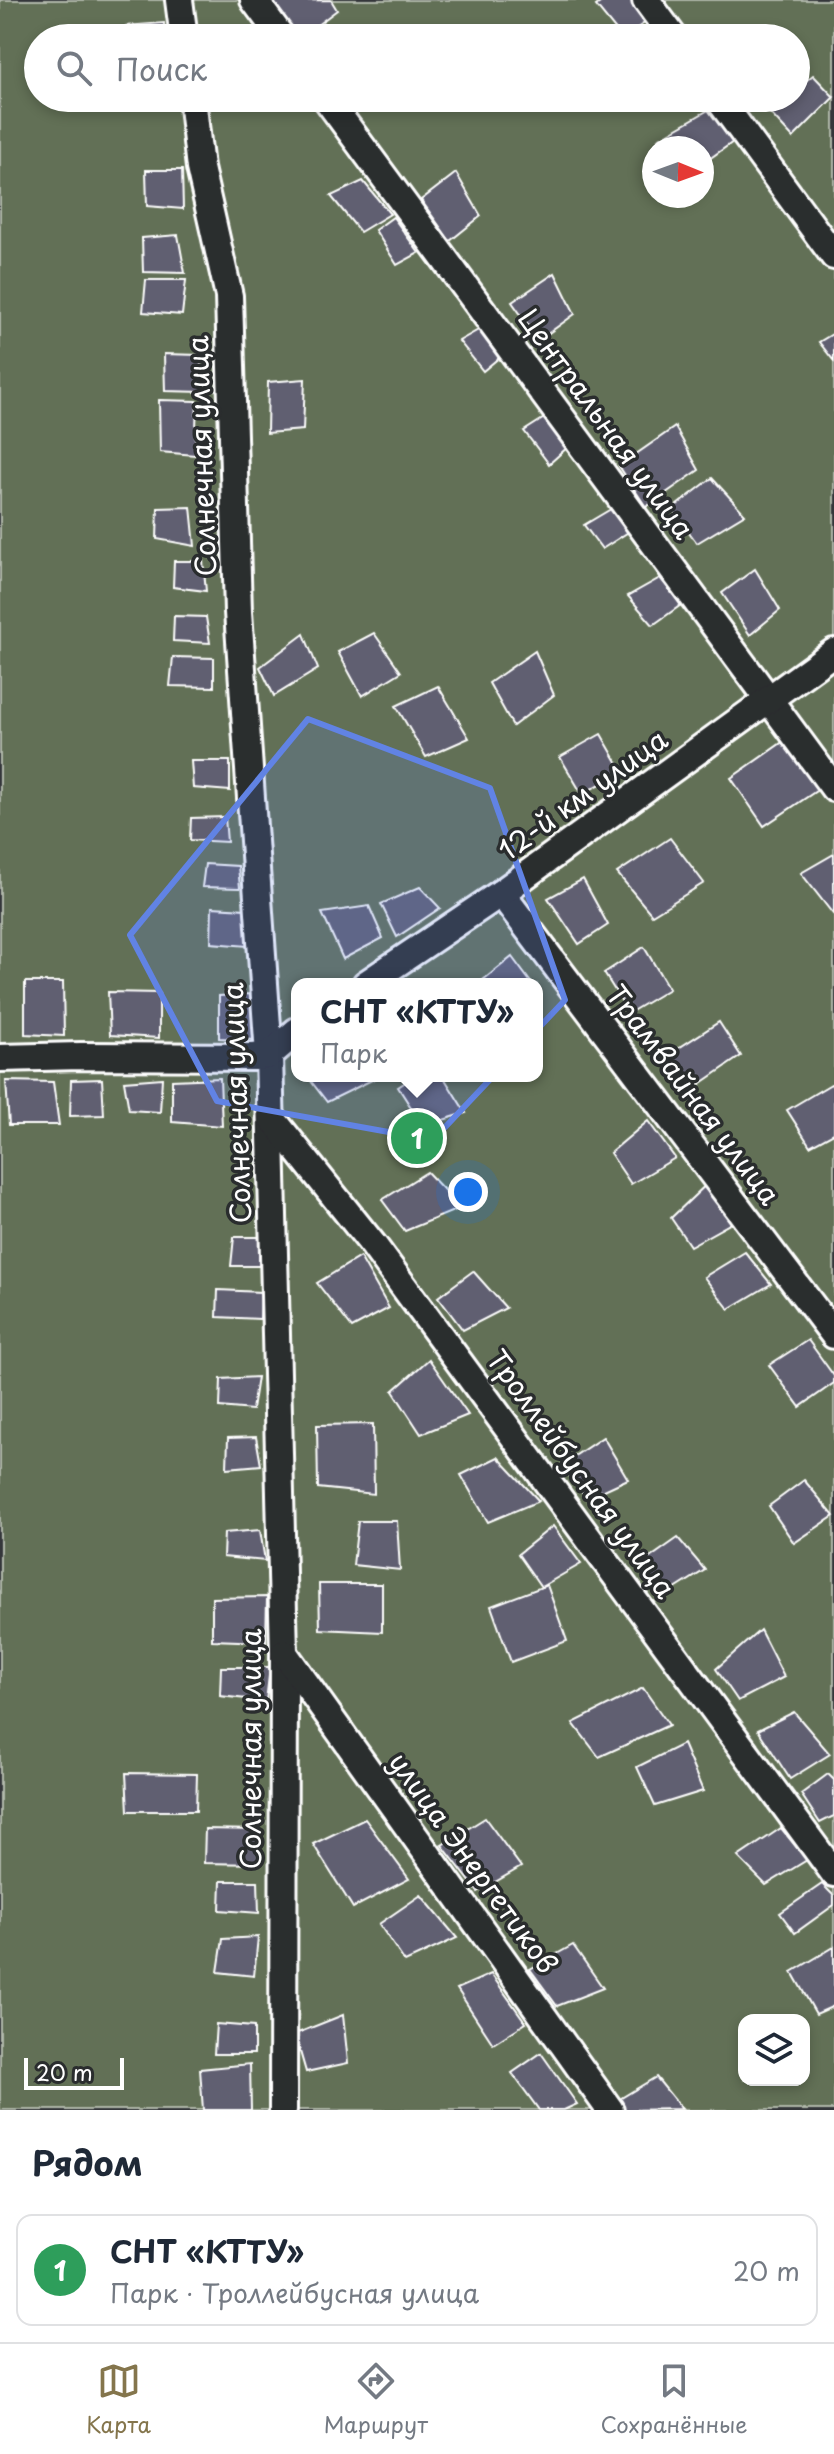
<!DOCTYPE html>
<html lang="ru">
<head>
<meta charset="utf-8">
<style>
	:root { --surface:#fff; --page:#f6f6f7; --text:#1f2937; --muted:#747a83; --line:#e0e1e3; --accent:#84754c }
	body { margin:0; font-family:"Playpen Sans",sans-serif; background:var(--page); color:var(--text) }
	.controls { position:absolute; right:24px; bottom:24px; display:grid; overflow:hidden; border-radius:16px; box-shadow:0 4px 12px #0003 }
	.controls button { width:72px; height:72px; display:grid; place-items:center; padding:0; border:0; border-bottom:2px solid var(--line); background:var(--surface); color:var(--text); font:40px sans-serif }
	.compass { position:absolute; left:642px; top:136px; width:72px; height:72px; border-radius:50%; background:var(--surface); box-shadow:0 4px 12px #0003; rotate:91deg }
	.scale { position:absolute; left:24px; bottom:20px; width:100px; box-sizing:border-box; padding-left:8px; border:4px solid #fff; border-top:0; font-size:22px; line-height:28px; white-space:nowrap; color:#fff; -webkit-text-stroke:6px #2a2d2e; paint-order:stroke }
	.you { position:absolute; left:468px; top:1192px; width:28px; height:28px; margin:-20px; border:6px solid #fff; border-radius:50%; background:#1a73e8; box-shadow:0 0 0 12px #1a73e833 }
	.badge { display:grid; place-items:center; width:52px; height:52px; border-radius:50%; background:var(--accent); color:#fff; font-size:26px; font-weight:700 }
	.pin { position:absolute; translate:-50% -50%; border:4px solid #fff; box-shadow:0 2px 8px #0006 }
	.popup { position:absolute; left:291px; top:978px; width:252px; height:104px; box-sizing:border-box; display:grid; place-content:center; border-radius:16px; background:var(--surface); filter:drop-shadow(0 2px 6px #0005); font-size:26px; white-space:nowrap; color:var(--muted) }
	.popup b { font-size:30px; color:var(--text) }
	.popup::after { content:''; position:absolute; left:50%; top:100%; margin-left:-16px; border:16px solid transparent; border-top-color:var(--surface) }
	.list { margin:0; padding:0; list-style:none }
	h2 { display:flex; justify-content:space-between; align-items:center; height:104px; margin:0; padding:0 32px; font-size:34px }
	h2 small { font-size:26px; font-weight:400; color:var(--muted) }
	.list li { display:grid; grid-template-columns:52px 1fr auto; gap:24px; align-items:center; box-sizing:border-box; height:112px; margin:0 16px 16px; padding:0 16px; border:2px solid var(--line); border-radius:16px }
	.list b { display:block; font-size:30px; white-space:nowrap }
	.list p { margin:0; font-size:26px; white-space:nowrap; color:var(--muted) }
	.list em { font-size:26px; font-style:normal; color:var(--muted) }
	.icon { flex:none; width:44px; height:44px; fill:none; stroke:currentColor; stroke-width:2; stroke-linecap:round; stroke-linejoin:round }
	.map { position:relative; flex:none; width:834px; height:2110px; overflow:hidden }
	.search { position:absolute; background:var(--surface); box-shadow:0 4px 12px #0003; left:24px; right:24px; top:24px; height:88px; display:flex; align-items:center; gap:20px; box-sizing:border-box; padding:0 28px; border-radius:44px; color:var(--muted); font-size:30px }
	.sheet { height:232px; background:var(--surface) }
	nav { display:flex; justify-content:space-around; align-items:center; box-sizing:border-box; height:112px; border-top:2px solid var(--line); background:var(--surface); font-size:22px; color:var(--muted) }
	nav a { display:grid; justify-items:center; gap:4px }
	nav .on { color:var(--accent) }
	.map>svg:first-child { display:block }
</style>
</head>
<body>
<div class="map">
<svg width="834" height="2110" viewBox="0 0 834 2110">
	<rect width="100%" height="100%" fill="#35373b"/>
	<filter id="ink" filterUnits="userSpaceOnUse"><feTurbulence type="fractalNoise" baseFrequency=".0125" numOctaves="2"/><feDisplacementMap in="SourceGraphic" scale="16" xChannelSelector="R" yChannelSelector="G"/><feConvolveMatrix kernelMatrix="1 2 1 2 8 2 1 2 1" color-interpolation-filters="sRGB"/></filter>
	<g filter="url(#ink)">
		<path fill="#626f56" stroke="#b0b7aa" stroke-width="2" fill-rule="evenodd" d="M0,0h834v2110h-834zM38,38h758v60h-758zM654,148h48v48h-48zM297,984h240v92h-240zM744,2020h60v60h-60z"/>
		<g fill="#605f71" stroke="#fff" stroke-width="2">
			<path d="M331,0l6,10 -37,28h-4l-26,-37z"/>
			<path d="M604,0h29l16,20 -27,18 -26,-32z"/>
			<path d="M164,23l1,15h-38l-1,-12z"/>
			<path d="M813,75l21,22 -41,41 -25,-27 16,-13h12v-9z"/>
			<path d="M712,108l21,34 -31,22v-16h-38l-6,-9z"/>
			<path d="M146,170h36l1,39 -36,-3z"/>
			<path d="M456,173l25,43 -31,25 -29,-41z"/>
			<path d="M363,181l27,33 -30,18 -29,-36z"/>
			<path d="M393,217l26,36 -22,12 -22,-35z"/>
			<path d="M178,235l7,38 -42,-1 -1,-34z"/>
			<path d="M555,273l20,41 -36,26 -27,-38z"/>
			<path d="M146,280h40l-4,35 -39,-3z"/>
			<path d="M482,328l19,28 -18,15 -24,-30z"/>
			<path d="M834,333v28l-15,-19z"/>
			<path d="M164,354l36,1 4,37 -39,-1z"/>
			<path d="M305,379l-2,51 -36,3 1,-51z"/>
			<path d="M159,400l38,1 -2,54 -35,-3z"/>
			<path d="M549,415l21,30 -21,19 -25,-33z"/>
			<path d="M675,427l24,43 -53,37 -27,-41z"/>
			<path d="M712,478l33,36 -48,29 -25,-34z"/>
			<path d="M616,506l17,23 -31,20 -18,-24z"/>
			<path d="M191,507l4,39 -38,-7 1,-31z"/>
			<path d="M174,561h29l3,30 -33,-4z"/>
			<path d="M755,569l25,41 -30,25 -28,-42z"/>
			<path d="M660,578l21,27 -28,20 -25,-29z"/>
			<path d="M174,616l32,1 4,26 -37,-2z"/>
			<path d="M374,633l27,39 -39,24 -24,-44z"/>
			<path d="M304,634l14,35 -44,27 -14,-29z"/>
			<path d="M535,651l19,44 -41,31 -24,-43z"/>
			<path d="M173,657l41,1v29l-44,-1z"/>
			<path d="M438,686l31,52 -43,19 -30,-51z"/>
			<path d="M601,734l22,38 -41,22 -22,-37z"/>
			<path d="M787,739l35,48 -58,39 -33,-48z"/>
			<path d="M191,761h39v30l-37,-3z"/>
			<path d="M225,817l2,25 -37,-2 1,-22z"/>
			<path d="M670,838l34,45 -52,32 -35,-42z"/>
			<path d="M834,854v59l-1,1 -32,-41z"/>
			<path d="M205,864l33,2 2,22 -38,-1z"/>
			<path d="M583,879l25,46 -29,19 -31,-46z"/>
			<path d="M420,887l20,21 -43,29 -16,-33z"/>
			<path d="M369,906l14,32 -40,21 -21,-46z"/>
			<path d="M212,907l34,2 2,37 -37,-3z"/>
			<path d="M644,947l25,42 -40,24 -25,-40z"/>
			<path d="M512,957l20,27h-54z"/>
			<path d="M25,982h38l1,54 -39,-2z"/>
			<path d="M108,992l51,1v45l-49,-3z"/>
			<path d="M251,994l4,46 -36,-2v-42z"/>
			<path d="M719,1022l22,34 -48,33 -25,-34z"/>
			<path d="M307,1076h68l1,2 -49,24z"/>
			<path d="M415,1076h28l23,37 -43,13 -25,-39z"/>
			<path d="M162,1078l-2,34 -31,-2 -5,-29z"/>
			<path d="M220,1078l2,48 -50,-4v-42z"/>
			<path d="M102,1079l2,36 -34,1 1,-36z"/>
			<path d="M6,1081l47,1 6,43h-50z"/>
			<path d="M831,1084l3,4v45l-24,13 -23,-36z"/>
			<path d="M648,1121l27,37 -44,26 -21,-31z"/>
			<path d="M427,1172l34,36 -56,23 -23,-31z"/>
			<path d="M711,1180l22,42 -43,24 -19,-28z"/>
			<path d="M234,1237h25v29h-28z"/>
			<path d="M745,1252l26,32 -42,25 -25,-32z"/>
			<path d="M360,1257l29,51 -37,20 -35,-45z"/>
			<path d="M473,1271l33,37 -43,22 -25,-33z"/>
			<path d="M218,1290l43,2 -1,27 -43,-2z"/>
			<path d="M808,1340l26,36v7l-34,24 -31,-42z"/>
			<path d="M429,1359l39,56 -47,19 -28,-43z"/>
			<path d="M257,1377l-5,33 -32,-3 1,-28z"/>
			<path d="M373,1424l1,70 -56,-6 -1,-63z"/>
			<path d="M256,1437l5,28 -34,3 1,-30z"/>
			<path d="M603,1437l25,42 -41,19 -26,-33z"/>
			<path d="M498,1457l41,44 -51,21 -27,-47z"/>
			<path d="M804,1480l30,36 -40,27 -25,-37z"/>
			<path d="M358,1521h39l3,49 -47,-5z"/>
			<path d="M553,1526l28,38 -40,23 -23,-33z"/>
			<path d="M260,1530l5,31 -42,-4 1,-24z"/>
			<path d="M678,1538l27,32 -44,28 -24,-31z"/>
			<path d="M319,1584h63v48l-62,-3z"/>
			<path d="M547,1585l20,56 -56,21 -20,-56z"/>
			<path d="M267,1597l-1,45 -54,-2v-42z"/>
			<path d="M760,1630l24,47 -46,24 -22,-32z"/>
			<path d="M221,1667h49l-4,34 -46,-5z"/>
			<path d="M643,1688l26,37 -70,32 -26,-34z"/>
			<path d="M794,1712l36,42 -40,25 -32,-49z"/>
			<path d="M683,1744l20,47 -48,15 -18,-39z"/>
			<path d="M126,1773l71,1 -1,37h-68z"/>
			<path d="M828,1774l6,6v36l-14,7 -19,-29z"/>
			<path d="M485,1818l36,49 -43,25 -36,-47z"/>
			<path d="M365,1819l44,60 -56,29 -40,-64z"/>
			<path d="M781,1828l26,32 -41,25 -28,-28z"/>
			<path d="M205,1829l54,1 -1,34 -54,-1z"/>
			<path d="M221,1881h37l1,32 -39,-3z"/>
			<path d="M822,1884l12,12v9l-39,28 -15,-20z"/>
			<path d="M421,1895l36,43 -52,24 -26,-38z"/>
			<path d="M258,1937l-4,39 -36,-4 5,-33z"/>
			<path d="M573,1945l30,43 -46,18 -27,-37z"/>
			<path d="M834,1947v59l-18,8 -24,-42z"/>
			<path d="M491,1974l35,49 -33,21 -36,-55z"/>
			<path d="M343,2015l5,48 -42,9 -11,-38z"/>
			<path d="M216,2024l38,3v27h-40z"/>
			<path d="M541,2053l36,51 -13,6h-25l-27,-37z"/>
			<path d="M250,2064l1,46h-48l-3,-41z"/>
			<path d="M656,2077l26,32 -57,1 -7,-10z"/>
		</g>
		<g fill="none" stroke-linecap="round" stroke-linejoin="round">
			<g stroke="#fff" stroke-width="32">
				<g id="street">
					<path d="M179,0l5,38"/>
					<path d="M254,0l28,38"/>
					<path d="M646,0l28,38"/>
					<path d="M192,98l8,70 29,128 9,316 31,443 15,598 -1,457"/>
					<path d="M326,98l508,690"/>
					<path d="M718,98l116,158"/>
					<path d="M501,893l333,442"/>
					<path d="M366,984l135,-91 333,-241"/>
					<path d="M0,1058l81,-2 173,1 15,-2 28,-24"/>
					<path d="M271,1117l103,129 460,627"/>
					<path d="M284,1653l326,457"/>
				</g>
			</g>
			<use href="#street" stroke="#2a2d2e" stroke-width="26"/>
		</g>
	</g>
	<path fill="#6183e4" fill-opacity="0.2" stroke="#6183e4" stroke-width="6" stroke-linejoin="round" d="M308,719l182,69 75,212 -132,140 -216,-39 -87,-166z"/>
	<g text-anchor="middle" stroke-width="7" stroke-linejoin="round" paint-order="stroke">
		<g font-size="28" fill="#fff" stroke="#2a2d2e">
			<text transform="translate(606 424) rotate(54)" y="10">Центральная улица</text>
			<text transform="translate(202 456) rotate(-92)" y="10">Солнечная улица</text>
			<text transform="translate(583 795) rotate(-36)" y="10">12-й км улица</text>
			<text transform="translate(693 1095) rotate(53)" y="10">Трамвайная улица</text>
			<text transform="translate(237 1103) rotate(-92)" y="10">Солнечная улица</text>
			<text transform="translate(581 1474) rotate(54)" y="10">Троллейбусная улица</text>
			<text transform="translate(251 1749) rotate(-90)" y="10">Солнечная улица</text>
			<text transform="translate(473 1863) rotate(54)" y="10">улица Энергетиков</text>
		</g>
	</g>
</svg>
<div class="controls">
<button><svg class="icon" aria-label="layers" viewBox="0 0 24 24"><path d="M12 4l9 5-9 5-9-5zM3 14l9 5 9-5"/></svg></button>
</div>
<svg class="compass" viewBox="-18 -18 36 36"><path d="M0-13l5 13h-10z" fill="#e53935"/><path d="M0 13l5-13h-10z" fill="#747a83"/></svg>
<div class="scale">20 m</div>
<div class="you"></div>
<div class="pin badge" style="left:417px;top:1138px;background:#2e9e5b">1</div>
<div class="popup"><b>СНТ «КТТУ»</b>Парк</div>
<div class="search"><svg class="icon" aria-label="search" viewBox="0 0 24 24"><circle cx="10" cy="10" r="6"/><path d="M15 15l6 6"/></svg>Поиск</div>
</div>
<section class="sheet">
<h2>Рядом<small></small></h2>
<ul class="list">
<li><span class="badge" style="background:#2e9e5b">1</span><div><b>СНТ «КТТУ»</b><p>Парк · Троллейбусная улица</p></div><em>20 m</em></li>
</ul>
</section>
<nav>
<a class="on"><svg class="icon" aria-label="map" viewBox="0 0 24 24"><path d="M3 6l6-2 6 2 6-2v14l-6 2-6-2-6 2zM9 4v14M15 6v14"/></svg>Карта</a>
<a><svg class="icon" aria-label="directions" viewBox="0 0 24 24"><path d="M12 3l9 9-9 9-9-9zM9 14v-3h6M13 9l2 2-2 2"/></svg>Маршрут</a>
<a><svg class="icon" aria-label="saved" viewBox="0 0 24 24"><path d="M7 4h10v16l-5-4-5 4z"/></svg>Сохранённые</a>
</nav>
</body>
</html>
